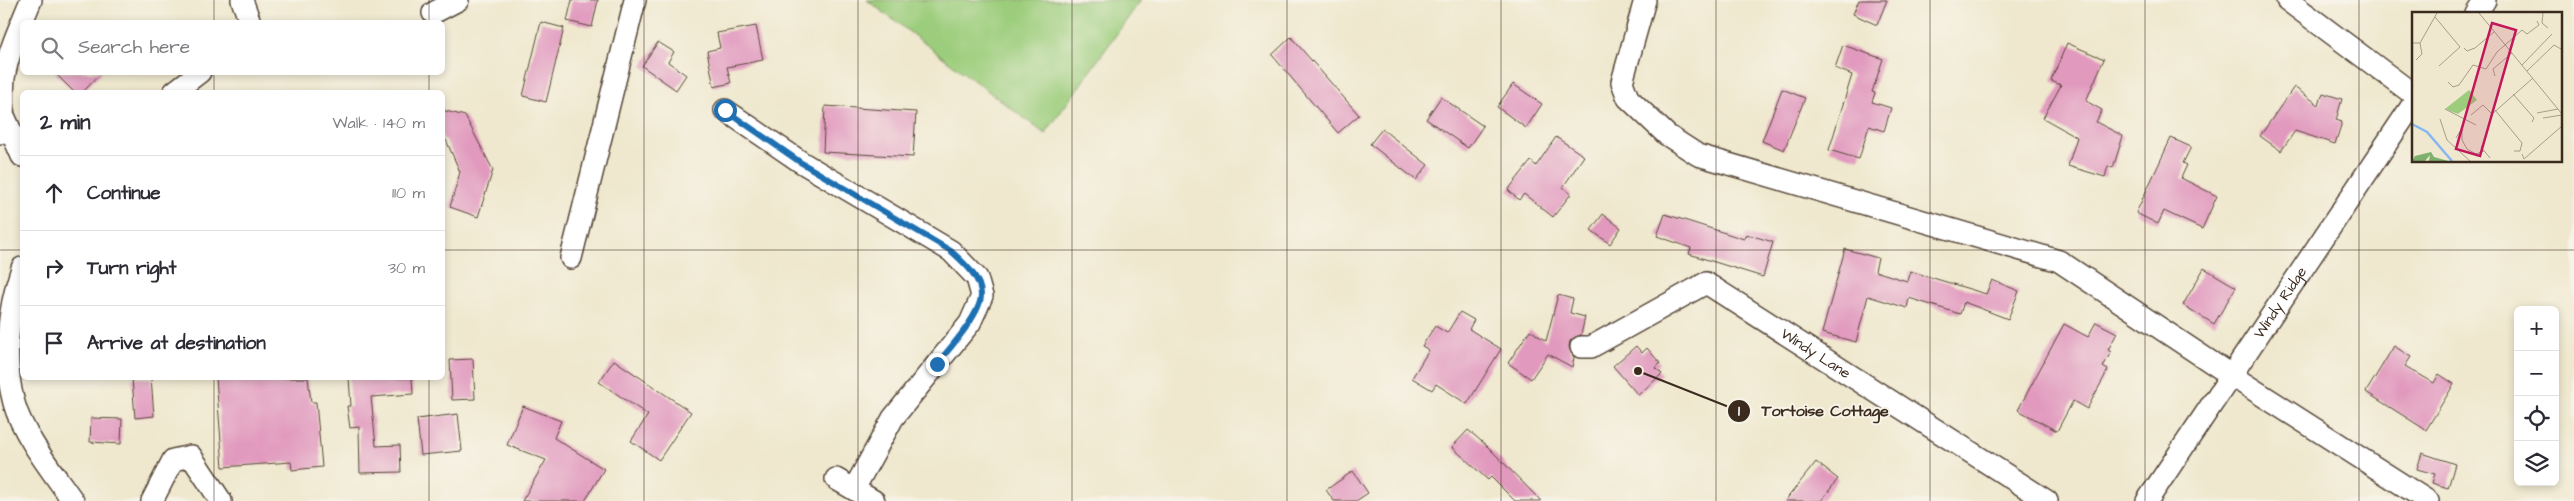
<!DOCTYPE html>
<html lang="en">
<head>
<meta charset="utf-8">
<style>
	:root { --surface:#fff; --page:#f7f7f7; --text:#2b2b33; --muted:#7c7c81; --line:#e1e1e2 }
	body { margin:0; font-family:"Architects Daughter",sans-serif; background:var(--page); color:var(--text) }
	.controls { position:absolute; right:15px; bottom:15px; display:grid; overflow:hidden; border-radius:8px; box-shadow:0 2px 8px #0003 }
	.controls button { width:45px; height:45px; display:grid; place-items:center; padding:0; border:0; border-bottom:1px solid var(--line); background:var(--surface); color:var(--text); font:25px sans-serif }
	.stop { position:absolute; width:15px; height:15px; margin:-11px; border:4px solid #1f6fb2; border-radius:50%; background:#fff }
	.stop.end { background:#1f6fb2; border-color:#fff; box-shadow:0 1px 5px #0008 }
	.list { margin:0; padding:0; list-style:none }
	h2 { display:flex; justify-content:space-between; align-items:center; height:65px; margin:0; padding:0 20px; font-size:21px }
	h2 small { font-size:16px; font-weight:400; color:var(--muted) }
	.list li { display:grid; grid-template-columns:32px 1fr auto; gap:15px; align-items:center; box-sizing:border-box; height:75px; padding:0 20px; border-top:1px solid var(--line) }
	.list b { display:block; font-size:19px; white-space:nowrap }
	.list em { font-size:16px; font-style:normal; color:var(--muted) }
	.icon { flex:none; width:28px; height:28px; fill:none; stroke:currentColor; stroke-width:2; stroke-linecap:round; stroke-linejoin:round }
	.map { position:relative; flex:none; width:2574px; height:501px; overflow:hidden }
	.search { position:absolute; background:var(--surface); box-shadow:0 2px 8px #0003; left:20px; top:20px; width:425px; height:55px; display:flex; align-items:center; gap:12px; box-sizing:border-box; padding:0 18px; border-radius:8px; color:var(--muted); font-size:19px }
	.panel { position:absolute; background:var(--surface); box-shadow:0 2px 8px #0003; left:20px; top:90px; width:425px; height:290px; border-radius:8px }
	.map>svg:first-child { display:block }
</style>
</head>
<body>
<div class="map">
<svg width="2574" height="501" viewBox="0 0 2574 501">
	<rect width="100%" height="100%" fill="#f7f3e8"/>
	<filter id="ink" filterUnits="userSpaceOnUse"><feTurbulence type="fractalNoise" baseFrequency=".02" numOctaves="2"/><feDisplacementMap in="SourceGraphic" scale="10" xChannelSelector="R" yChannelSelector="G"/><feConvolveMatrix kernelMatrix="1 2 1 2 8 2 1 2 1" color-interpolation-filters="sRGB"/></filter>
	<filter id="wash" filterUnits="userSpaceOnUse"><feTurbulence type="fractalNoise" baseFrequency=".0096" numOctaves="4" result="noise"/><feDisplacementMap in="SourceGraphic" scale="20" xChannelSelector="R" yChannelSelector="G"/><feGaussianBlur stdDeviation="1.12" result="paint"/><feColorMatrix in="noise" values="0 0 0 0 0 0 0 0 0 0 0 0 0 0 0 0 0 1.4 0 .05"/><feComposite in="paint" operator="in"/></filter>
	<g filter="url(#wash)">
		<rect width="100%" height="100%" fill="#efe8ce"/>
		<path fill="#9ccd7c" stroke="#6c7c4d" d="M867,0h274l-96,134z"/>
		<g id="blocks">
			<g fill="#e199be">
				<path d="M572,0h26l-6,27 -25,-6z"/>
				<path d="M1859,0h28l-10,25 -24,-11z"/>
				<path d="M541,22l23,6 -18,74 -23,-6z"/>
				<path d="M756,26l7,34 -36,7 4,16 -17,4 -7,-36 13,-3 -3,-15z"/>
				<path d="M1291,37l68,78 -21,18 -66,-78z"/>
				<path d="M658,42l16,10 -6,10 18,13 -10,15 -34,-24z"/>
				<path d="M2067,43l37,16 -18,42 16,9 -6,12 27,14 -10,32 -5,-2 -3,11 -37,-11 9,-29 -34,-19 18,-33 -10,-4z"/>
				<path d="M1843,45l40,14 -11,33 3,1 -3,9 19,6 -7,23 -15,-5 -10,33 -30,-9 23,-75 -17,-7z"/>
				<path d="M54,72h48l-19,20h-9z"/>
				<path d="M1513,84l29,20 -16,24 -29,-21z"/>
				<path d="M2294,87l25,18 4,-12 19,6 -6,21 6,2 -7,22 -40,-13 -14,20 -21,-15z"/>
				<path d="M1782,89l23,9 -21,52 -22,-9z"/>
				<path d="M1441,97l42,29 -15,22 -42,-29z"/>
				<path d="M825,106l91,6 -3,45 -90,-5z"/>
				<path d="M442,110l23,6 28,54 -15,47 -28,-10 10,-35 -14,-32h-4z"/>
				<path d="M1382,129l46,36 -12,15 -46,-36z"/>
				<path d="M1556,137l28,19 -21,31 8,7 -18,23 -29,-23 -5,6 -11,-10 23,-29 5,5z"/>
				<path d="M2171,138l20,9 -8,16 4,2 -6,13 36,18 -15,33 -38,-18 -6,13 -22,-11z"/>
				<path d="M1603,214l18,14 -11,16 -19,-14z"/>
				<path d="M1665,214l79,25 2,-5 27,8 -10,35 -74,-23 2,-6 -34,-12z"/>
				<path d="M1845,249l33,9 -3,13 32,10 3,-10 76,23 6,-14 27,11 -11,28 -44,-17 -4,12 -51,-16 -2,10 -39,-12 -12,46 -34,-9z"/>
				<path d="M2204,268l32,19 -22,37 -31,-19z"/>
				<path d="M1558,295l15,4 -3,14 15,4 -4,18 -11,6 -1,6 5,11 -2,9 -24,-13 -17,25 -23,-16 22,-33 16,11z"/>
				<path d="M1460,312l14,8 -5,9 32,20 -34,55 -31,-20 -4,6 -20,-12 17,-28 -7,-4 13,-20 12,7z"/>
				<path d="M2096,322l21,11 -9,17 3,2 -8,15 5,3 -21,39 -14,-8 -16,30 -39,-21 46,-86 24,13z"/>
				<path d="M1636,346l6,7 5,-5 13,15 -4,5 6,6 -24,21 -25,-29z"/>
				<path d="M2394,346l17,11 -6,9 29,17 5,-9 15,10 -28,46 -60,-38z"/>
				<path d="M473,359l2,40 -23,1 -2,-40z"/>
				<path d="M614,360l77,52 -32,48 -28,-19 17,-26 -49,-33z"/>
				<path d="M132,378h19l3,38 -19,2z"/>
				<path d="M216,378h92l3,24h5l6,65 -30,3 -1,-8 -68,5z"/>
				<path d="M349,378h63l1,16 -42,3 5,49 24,-1 1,27 -41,1 -1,-46 -9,1 -3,-22h4z"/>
				<path d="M523,406l38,15 -7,17 50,31 -19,32h-63l24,-41 -39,-15z"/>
				<path d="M458,414l4,37 -41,4 -4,-36z"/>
				<path d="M91,418l31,1 -1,25 -31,-2z"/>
				<path d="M1468,430l19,16 54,55h-26l-24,-24 -3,3 -36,-33z"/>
				<path d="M2422,453l33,11 -7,24 -16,-5 3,-9 -18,-5z"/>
				<path d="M1816,462l22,17 -17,22h-36z"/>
				<path d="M1353,471l15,22 -12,8h-22l-8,-11z"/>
			</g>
		</g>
	</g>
	<g filter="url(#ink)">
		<use href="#blocks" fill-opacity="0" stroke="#564638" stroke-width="1"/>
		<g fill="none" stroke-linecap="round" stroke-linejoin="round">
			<g stroke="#564638" stroke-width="24">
				<g id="minor">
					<path d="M242,0l8,22"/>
					<path d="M1645,0l-23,82 6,16 39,37 31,20 361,106 173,115 196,125"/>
					<path d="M2287,0l126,94"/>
					<path d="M433,13l25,-13"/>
					<path d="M2476,14l9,-14"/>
					<path d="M174,92l26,-20"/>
					<path d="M725,110l76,52 150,89 26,27 5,18 -12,27 -77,95 -39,71"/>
					<path d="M5,118l17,38"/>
					<path d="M0,133c6,-20 2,-35 4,-55 4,-27 17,-53 27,-78"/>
					<path d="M571,258l64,-258"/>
					<path d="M22,268c-14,42 -20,92 -8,135 8,31 41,72 59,98"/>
					<path id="s1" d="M1581,347h10l115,-64 341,218"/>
					<path d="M836,479l38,22"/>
					<path d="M152,501l21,-41 18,-4 30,45"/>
					<path id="s2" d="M2147,501l266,-397"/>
				</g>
			</g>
			<use href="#minor" stroke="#fff" stroke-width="21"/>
		</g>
	</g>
	<g fill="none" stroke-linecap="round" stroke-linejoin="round" filter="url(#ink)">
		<path stroke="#1f6fb2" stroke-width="6" d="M725,110l75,52 151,89c12,11 30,26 30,44 0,19 -32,54 -44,69"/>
	</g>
	<path fill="none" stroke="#3b2a1e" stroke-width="1" stroke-opacity="0.55" d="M214,0v22M429,0v22M644,0v501M858,0v501M1072,0v501M1287,0v501M1501,0v501M1716,0v501M1930,0v501M2145,0v501M2359,0v501M214,72v20M429,72v20M0,250h22M442,250h2132M214,378v123M429,378v123"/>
	<g text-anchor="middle" stroke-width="4" stroke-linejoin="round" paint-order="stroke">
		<g font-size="15" fill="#3b2a1e" stroke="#f7f3e8">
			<text dy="5" stroke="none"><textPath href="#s2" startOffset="239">Windy Ridge</textPath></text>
			<text dy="5" stroke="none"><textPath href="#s1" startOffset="272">Windy Lane</textPath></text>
		</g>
	</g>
	<g transform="translate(2412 12)">
		<rect width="150" height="150" fill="#efe8ce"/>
		<path d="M57,78l8,10 -19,14 -13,-5z" fill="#9ccd7c"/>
		<path d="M19,140l3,5 14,4h-19l1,-6 -5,6h-13l3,-5z" fill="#7db06c"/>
		<path fill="none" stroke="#85b7f2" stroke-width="2.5" d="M0,112l15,8 25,29"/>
		<path fill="none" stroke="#a79c88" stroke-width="1" d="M67,1l83,101M131,1l-1,10 6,5M23,5l25,30 -21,19M0,31h8l17,-30M52,36l3,3 8,-3 19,-16M4,48l6,-6 -2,-11M110,53l30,-31M115,59l27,-26 7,4M83,64l-2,-7 19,-16M36,70l5,5 6,-2 14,-20 13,4 11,-17 25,-22 5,4 12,-9 -2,-4M101,82l21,24 -2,4M33,97l31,16M83,98l27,33 -2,8h-6M125,101l21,-4M59,103l12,-10 9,9M79,103l42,-37M131,106l19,-3M28,107l7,21 23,21M44,126l6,-10v12l5,9 9,5 8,-3M71,133l-2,2 9,11M110,142l2,5 38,-33"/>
		<path fill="#c2185b" fill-opacity="0.15" stroke="#c2185b" stroke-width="2.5" d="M80,11l24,7 -36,126 -24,-7z"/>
		<rect width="150" height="150" fill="none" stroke="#3b2a1e" stroke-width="2.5"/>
	</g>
	<path fill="none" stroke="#3b2a1e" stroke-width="2" d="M1638 371L1739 411"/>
	<g fill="#3b2a1e" stroke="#f7f3e8" stroke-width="2">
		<circle cx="1638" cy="371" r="5"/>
		<circle cx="1739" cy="411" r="12"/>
	</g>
	<g font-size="15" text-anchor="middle" font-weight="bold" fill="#fff">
		<text x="1739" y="416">1</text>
	</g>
	<g font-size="16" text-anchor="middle" font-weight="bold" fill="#3b2a1e" stroke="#f7f3e8" stroke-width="4" stroke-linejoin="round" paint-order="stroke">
		<text x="1825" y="416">Tortoise Cottage</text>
	</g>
</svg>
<div class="controls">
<button>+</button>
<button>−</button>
<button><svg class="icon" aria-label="locate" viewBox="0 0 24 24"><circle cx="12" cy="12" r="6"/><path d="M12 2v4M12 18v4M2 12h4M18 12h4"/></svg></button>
<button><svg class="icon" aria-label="layers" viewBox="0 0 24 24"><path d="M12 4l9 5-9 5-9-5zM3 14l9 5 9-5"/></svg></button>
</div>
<div class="stop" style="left:725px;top:110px"></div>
<div class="stop end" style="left:937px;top:364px"></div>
<div class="search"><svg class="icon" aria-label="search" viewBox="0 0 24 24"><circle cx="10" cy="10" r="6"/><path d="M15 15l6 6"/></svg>Search here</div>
<section class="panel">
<h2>2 min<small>Walk · 140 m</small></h2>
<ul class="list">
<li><svg class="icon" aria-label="ahead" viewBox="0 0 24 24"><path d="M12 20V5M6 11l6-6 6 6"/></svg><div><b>Continue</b></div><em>110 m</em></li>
<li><svg class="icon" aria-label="right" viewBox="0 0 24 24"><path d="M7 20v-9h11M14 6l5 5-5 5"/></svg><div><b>Turn right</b></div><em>30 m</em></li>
<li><svg class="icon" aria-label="arrive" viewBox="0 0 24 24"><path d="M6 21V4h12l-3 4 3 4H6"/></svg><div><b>Arrive at destination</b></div></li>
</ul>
</section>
</div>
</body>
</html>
